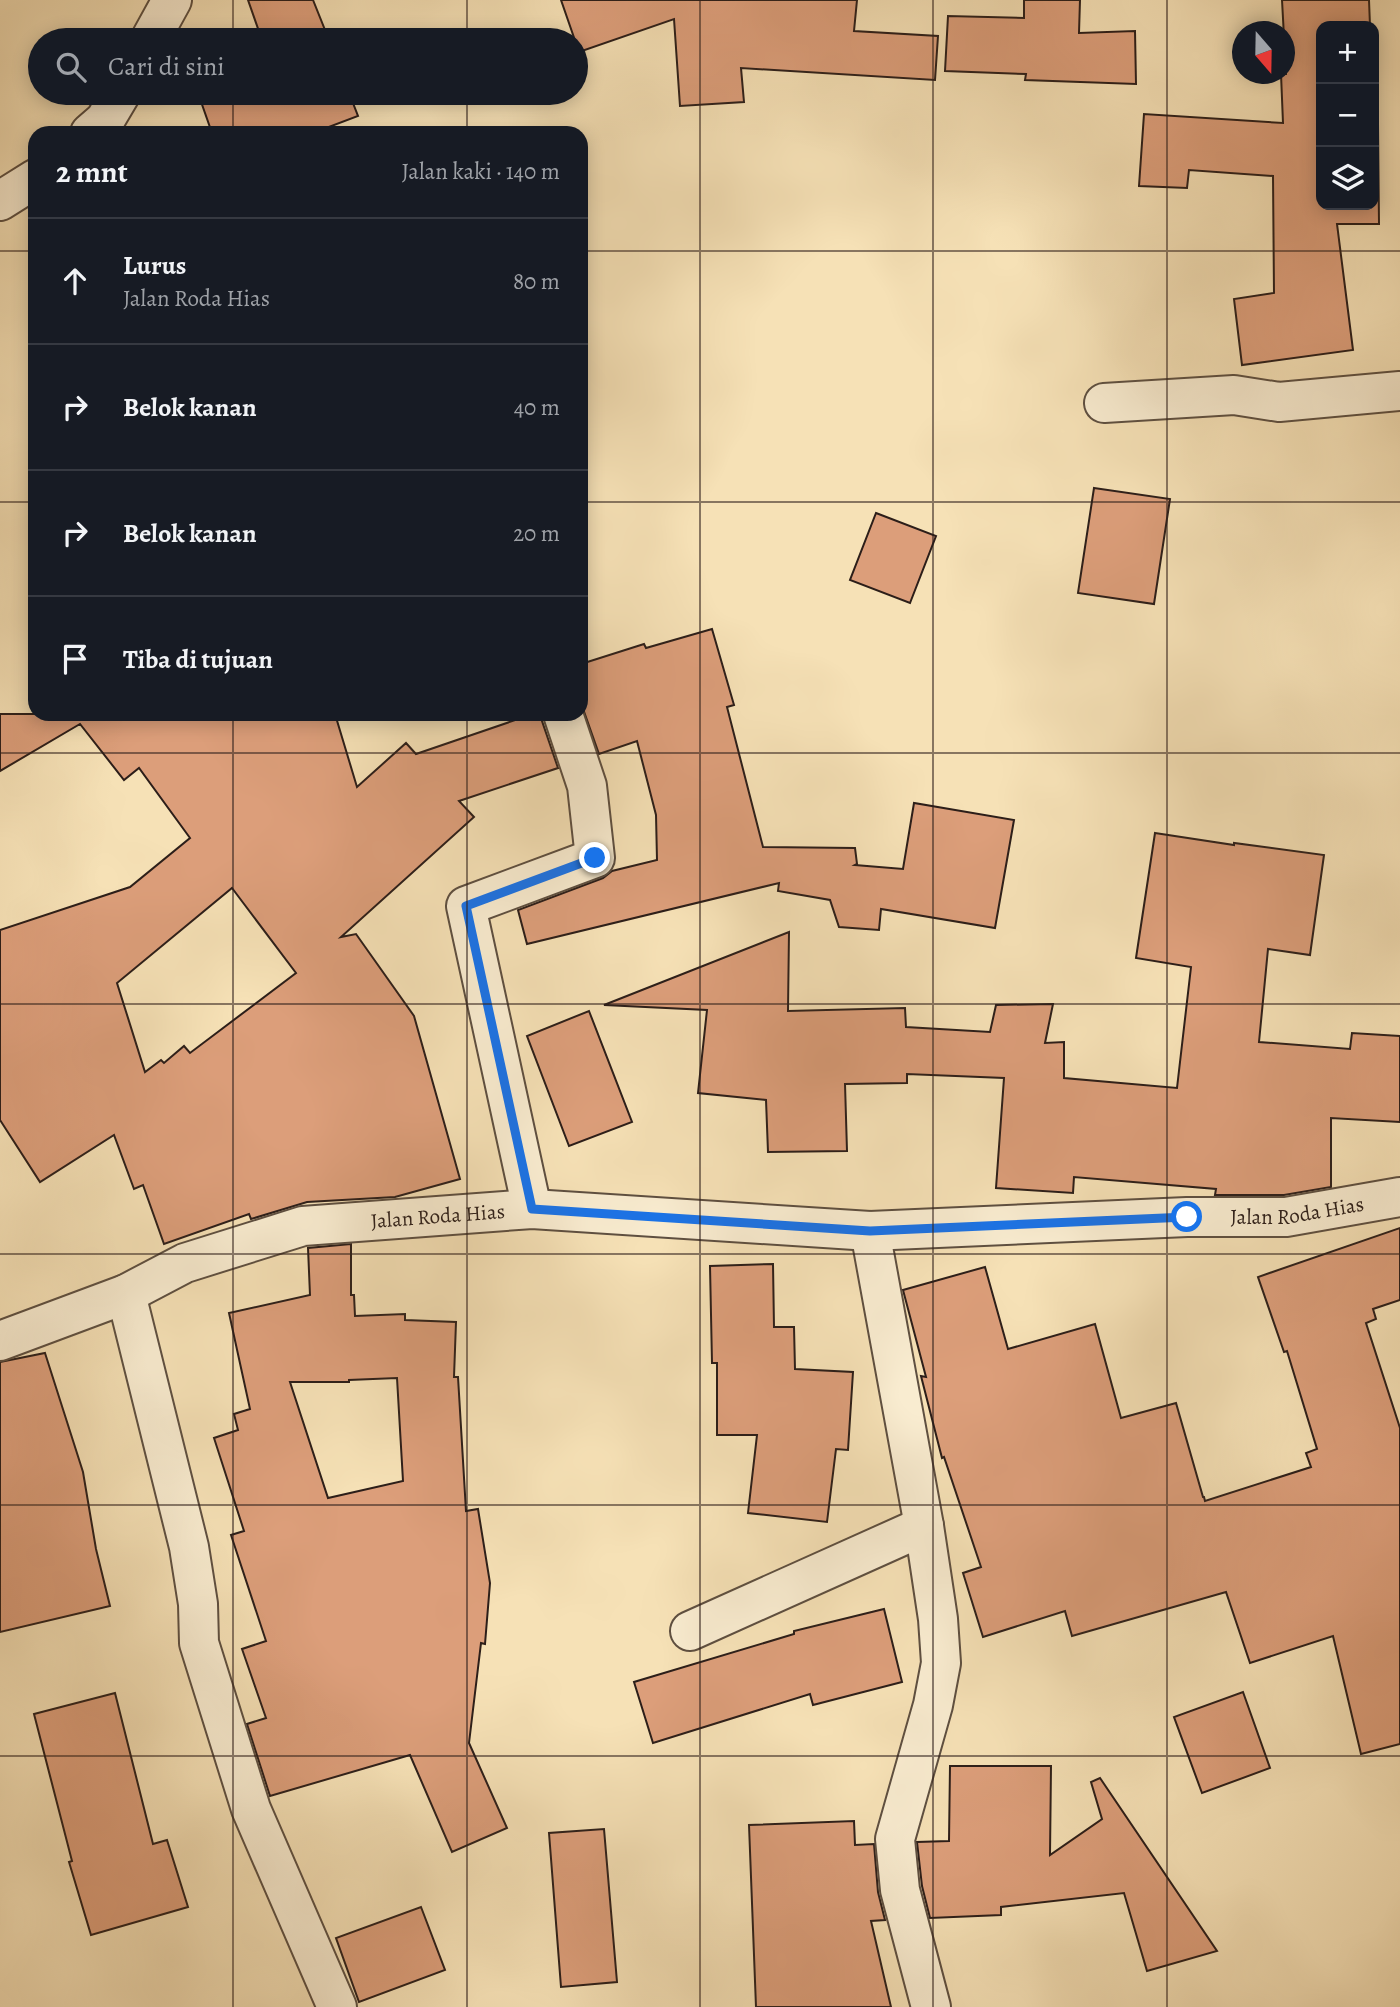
<!DOCTYPE html>
<html lang="id">
<head>
<meta charset="utf-8">
<style>
	:root { --surface:#171b24; --page:#242831; --text:#f1f3f6; --muted:#9ea1a6; --line:#363941 }
	body { margin:0; font-family:Alegreya,serif; background:var(--page); color:var(--text) }
	.controls { position:absolute; right:21px; top:21px; display:grid; overflow:hidden; border-radius:14px; box-shadow:0 4px 18px #0003 }
	.controls button { width:63px; height:63px; display:grid; place-items:center; padding:0; border:0; border-bottom:2px solid var(--line); background:var(--surface); color:var(--text); font:35px sans-serif }
	.compass { position:absolute; left:1232px; top:21px; width:63px; height:63px; border-radius:50%; background:var(--surface); box-shadow:0 4px 18px #0003; rotate:160deg }
	.stop { position:absolute; width:21px; height:21px; margin:-16px; border:5px solid #1a73e8; border-radius:50%; background:#fff }
	.stop.end { background:#1a73e8; border-color:#fff; box-shadow:0 2px 7px #0008 }
	.list { margin:0; padding:0; list-style:none }
	h2 { display:flex; justify-content:space-between; align-items:center; height:91px; margin:0; padding:0 28px; font-size:30px }
	h2 small { font-size:23px; font-weight:400; color:var(--muted) }
	.list li { display:grid; grid-template-columns:46px 1fr auto; gap:21px; align-items:center; box-sizing:border-box; height:126px; padding:0 28px; border-top:2px solid var(--line) }
	.list b { display:block; font-size:26px; white-space:nowrap }
	.list p { margin:0; font-size:23px; white-space:nowrap; color:var(--muted) }
	.list em { font-size:23px; font-style:normal; color:var(--muted) }
	.icon { flex:none; width:38px; height:38px; fill:none; stroke:currentColor; stroke-width:2; stroke-linecap:round; stroke-linejoin:round }
	.map { position:relative; flex:none; width:1400px; height:2007px; overflow:hidden }
	.search { position:absolute; background:var(--surface); box-shadow:0 4px 18px #0003; left:28px; top:28px; width:560px; height:77px; display:flex; align-items:center; gap:18px; box-sizing:border-box; padding:0 24px; border-radius:38px; color:var(--muted); font-size:26px }
	.panel { position:absolute; background:var(--surface); box-shadow:0 4px 18px #0003; left:28px; top:126px; width:560px; height:595px; border-radius:21px }
	.map>svg:first-child { display:block }
</style>
</head>
<body>
<div class="map">
<svg width="1400" height="2007" viewBox="0 0 1400 2007">
	<rect width="100%" height="100%" fill="#f6e1b6"/>
	<filter id="stains"><feTurbulence type="fractalNoise" baseFrequency=".00286" numOctaves="4"/><feColorMatrix values="0 0 0 0 .2 0 0 0 0 .09 0 0 0 0 .02 0 0 0 .5 -.17"/></filter>
	<radialGradient id="worn" r=".72"><stop offset=".6" stop-color="#630" stop-opacity="0"/><stop offset="1" stop-color="#630" stop-opacity=".3"/></radialGradient>
	<g fill="#dc9e7a" stroke="#2c1e19" stroke-width="2" fill-rule="evenodd">
		<path d="M248,0h65l16,40h-67z"/>
		<path d="M561,0h296l-3,31 84,5 -3,44 -194,-12 3,34 -64,4 -6,-87 -95,33z"/>
		<path d="M1024,0h56l-1,33 56,-2 1,53 -111,-4 1,-6 -81,-3 3,-55 76,2z"/>
		<path d="M1282,0h87l1,26h-49v179h53v-107l1,26h3l1,100h-42l16,126 -111,15 -8,-66 40,-6 -1,-117 -84,-6 -2,18 -48,-2 5,-72 139,9 -2,-49h5z"/>
		<path d="M198,93h151l9,23 -45,17h-101z"/>
		<path d="M1094,488l76,11 -16,105 -76,-11z"/>
		<path d="M876,513l60,23 -26,67 -60,-23z"/>
		<path d="M712,629l22,76 -7,2 36,140 92,1 2,16 -2,1 48,4 11,-66 100,17 -19,108 -114,-19 -2,21 -40,-3 -9,-27 -52,-9 1,-8 -252,61 -9,-34 85,-32 9,-7 45,-11 -1,-45 -19,-74 -38,13 -18,-51v-39l63,-20 2,4z"/>
		<path d="M0,714h335l22,73 49,-44 10,11 117,-40h9v7l16,47 -99,33 15,16 -133,120 15,-3 58,82 46,163 -65,18 -88,5 -56,17 -2,-5 -85,30 -21,-59 -9,4 -20,-54 -74,47 -40,-62v-190l130,-43 60,-49 -51,-70 -15,12 -44,-56 -80,47zM232,888l64,85 -106,80 -6,-7 -20,17 -3,-3 -16,12 -28,-89z"/>
		<path d="M1155,833l79,12v-2l90,12 -14,100 -42,-6 -9,93 91,7 2,-16 48,3v86l-69,-4v69l-47,8h-69l1,-6 -142,-12 -1,16 -77,-5 8,-110 -97,-4v9l-62,1 2,67 -79,1 -2,-52 -68,-7 9,-83 -103,-5 185,-73 -1,79 117,-3 1,19 84,5 6,-27 57,-1 -8,39 19,-1v36l113,10 14,-121 -55,-9z"/>
		<path d="M589,1011l43,111 -63,24 -42,-110z"/>
		<path d="M1400,1228v72l-27,9 3,10 -10,4 34,105v316l-39,10 -28,-118 -83,27 -24,-71 -154,44 -7,-25 -82,26 -20,-64 18,-6 -37,-110 -2,1 -21,-82 5,1 -23,-87 82,-23 23,82 87,-25 26,94 55,-15 27,94h1l1,4 106,-34 -5,-14 11,-4 -30,-98 -3,1 -26,-75z"/>
		<path d="M351,1244v51h3l1,21 50,-2v6l51,2 -2,55h4l8,134 12,-2 12,74 -5,61 -4,-1 -12,100 38,85 -55,24 -42,-97 -140,41 -23,-72 19,-6 -24,-69 24,-8 -35,-106 13,-4 -30,-93 24,-8 -4,-16 16,-5 -21,-96 81,-18 -2,-47zM397,1378l6,103 -75,17 -38,-116h59v-2z"/>
		<path d="M773,1264l1,63h20l1,42 58,3 -5,78 -12,-1 -9,73 -79,-9 9,-78h-40v-72h-5l-2,-97z"/>
		<path d="M45,1353l38,119 13,77 14,57 -110,26v-270z"/>
		<path d="M884,1609l18,73 -89,23 -3,-11 -157,49 -19,-61 160,-48v-3z"/>
		<path d="M1243,1692l27,76 -68,25 -28,-76z"/>
		<path d="M115,1693l38,151 14,-4 21,67 -97,28 -22,-73 3,-1 -38,-147z"/>
		<path d="M950,1766h101l-1,89 52,-36 -11,-37 9,-4 117,173 -70,20 -23,-78 -123,14v8l-71,3 -8,-32 -5,-44 32,-1z"/>
		<path d="M854,1821l1,24 19,-1 4,48 7,28 -14,1 20,86h-135l-7,-182z"/>
		<path d="M604,1829l13,153 -56,5 -12,-154z"/>
		<path d="M421,1907l24,63 -86,32 -23,-64z"/>
	</g>
	<g fill="none" stroke-linecap="round" stroke-linejoin="round">
		<g stroke="#5e4f40" stroke-width="42">
			<g id="minor">
				<path d="M150,40l22,-40"/>
				<path d="M90,133l15,-13 16,-27"/>
				<path d="M0,201l35,-22"/>
				<path d="M1104,403l130,-8 45,7 121,-11"/>
				<path d="M532,1209l-66,-303 129,-48 -8,-72 -24,-72"/>
				<path d="M870,1231l54,295 14,93 3,44 -8,42 -38,134 5,51 31,117"/>
				<path d="M126,1294l63,253 9,57 1,39 52,166 86,198"/>
				<path id="s1" d="M0,1341l126,-47 59,-31 118,-37 229,-17 338,22 317,-14h99l114,-20"/>
				<path d="M690,1631l234,-105"/>
			</g>
		</g>
		<use href="#minor" stroke="#f9ecd0" stroke-width="38"/>
	</g>
	<g fill="none" stroke-linecap="round" stroke-linejoin="round">
		<path stroke="#1a73e8" stroke-width="9" d="M595,858l-129,48 66,303 338,22 317,-14"/>
	</g>
	<path fill="none" stroke="#2c1e19" stroke-width="2" stroke-opacity="0.55" d="M233,0v40M467,0v40M700,0v2007M933,0v2007M1167,0v2007M233,93v40M467,93v40M0,251h35M581,251h819M0,502h35M581,502h819M233,714v1293M467,714v1293M0,753h1400M0,1004h1400M0,1254h1400M0,1505h1400M0,1756h1400"/>
	<g text-anchor="middle" stroke-width="7" stroke-linejoin="round" paint-order="stroke">
		<g font-size="21" fill="#2c1e19" stroke="#f9ecd0">
			<text dy="7" stroke="none"><textPath href="#s1" startOffset="1321">Jalan Roda Hias</textPath></text>
			<text dy="7" stroke="none"><textPath href="#s1" startOffset="460">Jalan Roda Hias</textPath></text>
		</g>
	</g>
	<rect width="100%" height="100%" filter="url(#stains)"/>
	<rect width="100%" height="100%" fill="url(#worn)"/>
</svg>
<div class="controls">
<button>+</button>
<button>−</button>
<button><svg class="icon" aria-label="layers" viewBox="0 0 24 24"><path d="M12 4l9 5-9 5-9-5zM3 14l9 5 9-5"/></svg></button>
</div>
<svg class="compass" viewBox="-18 -18 36 36"><path d="M0-13l5 13h-10z" fill="#e53935"/><path d="M0 13l5-13h-10z" fill="#9ea1a6"/></svg>
<div class="stop" style="left:1187px;top:1217px"></div>
<div class="stop end" style="left:595px;top:858px"></div>
<div class="search"><svg class="icon" aria-label="search" viewBox="0 0 24 24"><circle cx="10" cy="10" r="6"/><path d="M15 15l6 6"/></svg>Cari di sini</div>
<section class="panel">
<h2>2 mnt<small>Jalan kaki · 140 m</small></h2>
<ul class="list">
<li><svg class="icon" aria-label="ahead" viewBox="0 0 24 24"><path d="M12 20V5M6 11l6-6 6 6"/></svg><div><b>Lurus</b><p>Jalan Roda Hias</p></div><em>80 m</em></li>
<li><svg class="icon" aria-label="right" viewBox="0 0 24 24"><path d="M7 20v-9h11M14 6l5 5-5 5"/></svg><div><b>Belok kanan</b></div><em>40 m</em></li>
<li><svg class="icon" aria-label="right" viewBox="0 0 24 24"><path d="M7 20v-9h11M14 6l5 5-5 5"/></svg><div><b>Belok kanan</b></div><em>20 m</em></li>
<li><svg class="icon" aria-label="arrive" viewBox="0 0 24 24"><path d="M6 21V4h12l-3 4 3 4H6"/></svg><div><b>Tiba di tujuan</b></div></li>
</ul>
</section>
</div>
</body>
</html>
